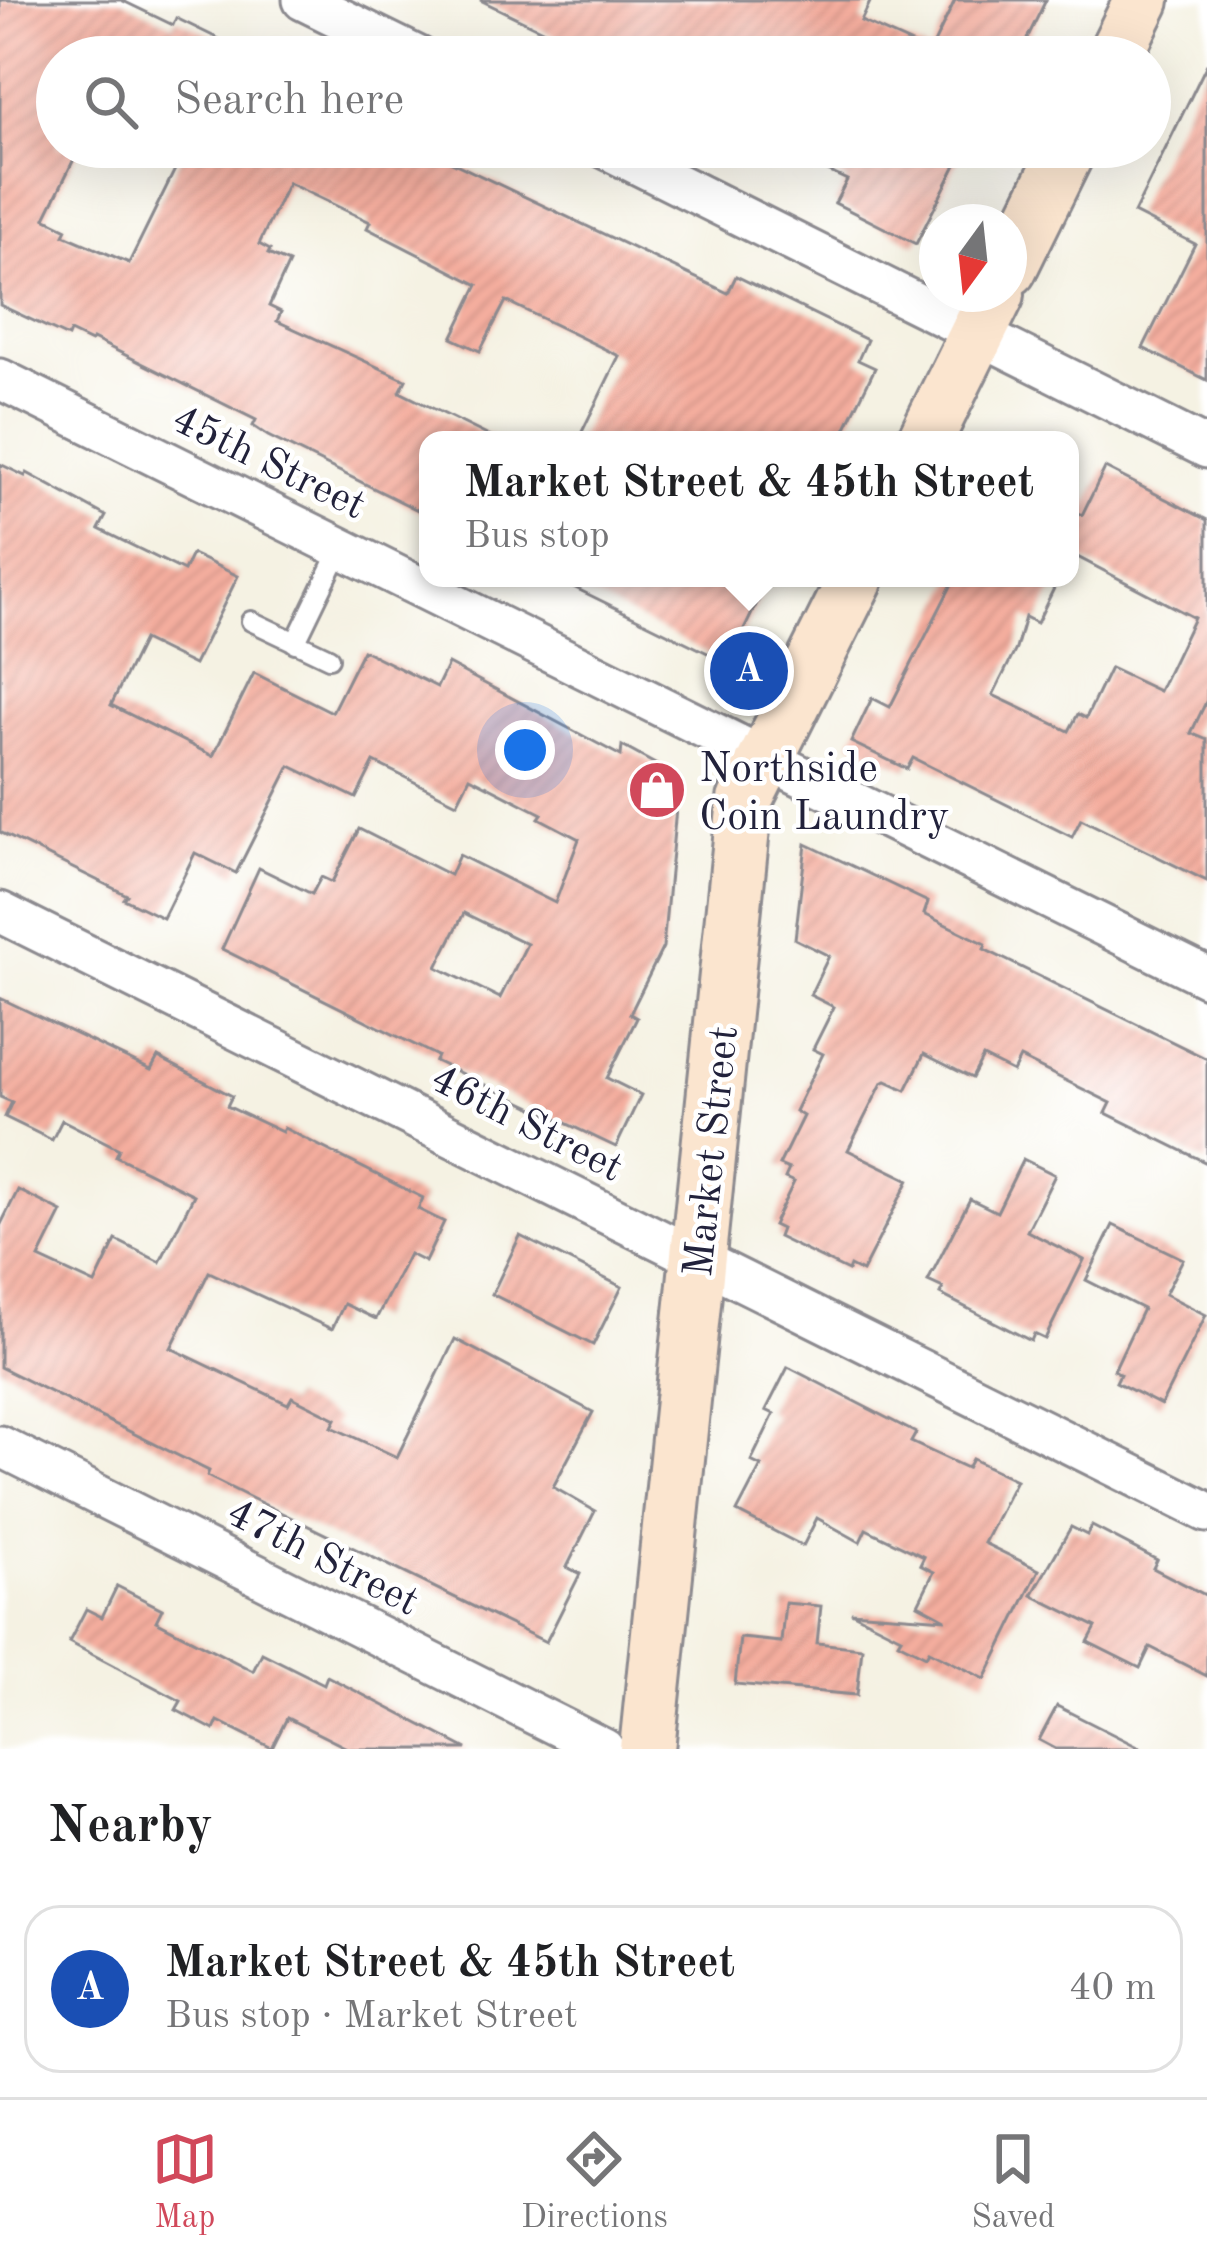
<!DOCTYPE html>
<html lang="en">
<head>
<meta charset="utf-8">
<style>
	:root { --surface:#fff; --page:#f6f6f6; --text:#202124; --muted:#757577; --line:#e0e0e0; --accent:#d1495b }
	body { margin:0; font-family:"Old Standard TT",serif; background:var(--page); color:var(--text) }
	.compass { position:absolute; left:919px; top:204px; width:108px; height:108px; border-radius:50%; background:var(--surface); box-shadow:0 12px 48px #0002; rotate:195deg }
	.you { position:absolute; left:525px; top:750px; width:42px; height:42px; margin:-30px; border:9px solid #fff; border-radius:50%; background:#1a73e8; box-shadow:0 0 0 18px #1a73e833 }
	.badge { display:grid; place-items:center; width:78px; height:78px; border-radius:50%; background:var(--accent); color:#fff; font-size:39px; font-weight:700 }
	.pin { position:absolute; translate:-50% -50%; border:6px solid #fff; box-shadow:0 3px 12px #0006 }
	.popup { position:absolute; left:419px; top:431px; width:660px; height:156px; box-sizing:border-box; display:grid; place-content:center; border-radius:24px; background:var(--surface); filter:drop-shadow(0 3px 9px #0005); font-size:39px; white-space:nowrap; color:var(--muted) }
	.popup b { font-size:45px; color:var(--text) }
	.popup::after { content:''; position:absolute; left:50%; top:100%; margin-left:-24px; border:24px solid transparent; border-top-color:var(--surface) }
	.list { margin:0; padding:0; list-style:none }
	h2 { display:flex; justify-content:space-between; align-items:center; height:156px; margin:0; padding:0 48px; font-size:51px }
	h2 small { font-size:39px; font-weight:400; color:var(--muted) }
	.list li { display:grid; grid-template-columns:78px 1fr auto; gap:36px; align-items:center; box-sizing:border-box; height:168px; margin:0 24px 24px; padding:0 24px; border:3px solid var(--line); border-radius:36px }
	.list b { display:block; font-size:45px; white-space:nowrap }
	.list p { margin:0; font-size:39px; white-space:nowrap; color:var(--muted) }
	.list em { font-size:39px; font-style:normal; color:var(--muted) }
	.icon { flex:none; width:66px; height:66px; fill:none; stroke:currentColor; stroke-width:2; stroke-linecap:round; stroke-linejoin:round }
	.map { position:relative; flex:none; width:1207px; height:1749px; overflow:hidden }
	.search { position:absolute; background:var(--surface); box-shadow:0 12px 48px #0002; left:36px; right:36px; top:36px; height:132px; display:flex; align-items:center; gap:30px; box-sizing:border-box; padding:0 42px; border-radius:66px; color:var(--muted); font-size:45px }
	.sheet { height:348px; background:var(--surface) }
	nav { display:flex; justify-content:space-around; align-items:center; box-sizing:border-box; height:168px; border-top:3px solid var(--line); background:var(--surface); font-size:33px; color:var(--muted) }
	nav a { display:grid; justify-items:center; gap:6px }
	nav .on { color:var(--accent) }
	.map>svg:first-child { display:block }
</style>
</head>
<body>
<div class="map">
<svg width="1207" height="1749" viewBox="0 0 1207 1749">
	<defs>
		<pattern id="building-hatch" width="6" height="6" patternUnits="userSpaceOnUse" patternTransform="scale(3)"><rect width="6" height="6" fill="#f4ad9e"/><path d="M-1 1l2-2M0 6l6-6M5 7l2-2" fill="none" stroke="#d19589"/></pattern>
	</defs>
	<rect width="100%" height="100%" fill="#fff"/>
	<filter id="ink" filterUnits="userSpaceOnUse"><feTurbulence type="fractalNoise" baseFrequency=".00833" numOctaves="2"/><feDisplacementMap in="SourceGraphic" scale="24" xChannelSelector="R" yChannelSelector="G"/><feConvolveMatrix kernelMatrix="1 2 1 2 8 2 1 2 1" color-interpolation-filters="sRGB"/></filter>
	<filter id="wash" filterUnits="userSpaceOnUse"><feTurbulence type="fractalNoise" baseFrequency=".004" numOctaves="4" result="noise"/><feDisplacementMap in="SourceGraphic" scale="48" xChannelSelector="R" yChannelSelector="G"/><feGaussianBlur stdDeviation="2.7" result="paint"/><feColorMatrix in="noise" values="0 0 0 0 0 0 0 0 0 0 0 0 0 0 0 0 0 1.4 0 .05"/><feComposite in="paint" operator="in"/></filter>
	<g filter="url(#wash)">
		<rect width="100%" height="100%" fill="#f5f2e3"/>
		<g id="blocks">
			<g fill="url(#building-hatch)" fill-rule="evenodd">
				<path d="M0,0h121l52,25 3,-7 80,39h-199v90h23l-35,71 22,11 -3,6 65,28 57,-116h234l308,146 8,-17 131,64 -9,20 17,8 -35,72h-262l41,-84 -113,-55 -26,50 -28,-13 26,-53 -111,-57 3,-6 -82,-39 -29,61 11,6 -2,4 21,9 -20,43 12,6 -4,9 129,59 -6,12 97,48h-69v75l-160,-79 -15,-10 3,-6 -163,-81 -2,3 -21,-10 -2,5 -68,-32z"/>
				<path d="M480,0h391l-10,21 69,31 25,-52h91l-28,57h-420z"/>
				<path d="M1207,64v316l-64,-32 52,-104 -61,-31z"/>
				<path d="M776,147h189l-49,97 -81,-41 12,-23z"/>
				<path d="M0,464l25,12 2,-3 79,43 -7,13 85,42 8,-17 46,22 -44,89 -51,-25 -32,65 102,51 41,-83 78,39 31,-62 74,37 11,-23 173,92 1,-10 57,31 -16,170 -33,67 7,4 -30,60 34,17 -25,52 -181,-86 2,-5 -215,-107 37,-81 53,26 9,-17 11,5 27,-53 91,46 9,-20 96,48 24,-64 -40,-21 3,-4 -72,-37 -13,26 -83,-41 -18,36 -66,-32 -54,107 -41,-20 -32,65 -39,-19 3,-4 -127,-63zM464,913l63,31 -27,54 -63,-31z"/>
				<path d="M1105,468l102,52v180l-16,33 16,7v141l-126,-62 -9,18 -159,-79 -6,11 -56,-27 21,-44 18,9 65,-129h104l-22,45 -12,-6 -9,32 -23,46 76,36 9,-17 8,4 24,-50 49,23 35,-73 -124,-65v-44l12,6z"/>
				<path d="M555,578h214l-41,85z"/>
				<path d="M806,844l122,58 -4,12 62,30 -2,5 223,110v104l-101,-50 5,-10 -91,-45 -7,14 -30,-15 -11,21 -48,-24 -18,36 -20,-9 -4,2 -34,67 61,30 -47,92 -12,-6 -2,5 -70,-34 3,-8 -8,-4 21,-43 -9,-4 4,-9 -10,-4 24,-49 -8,-5 28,-57 -10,-5 21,-42 -24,-12 19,-39 -34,-17z"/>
				<path d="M0,998l151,72 7,-13 74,39 -5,10 55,26 2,-4 139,70 -5,11 26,13 -19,40 -16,-8 -33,65 -32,-15 -12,25 -123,-57 -38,76 117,56 4,-7 44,22 -4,8 65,30 58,-118 138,73 -40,75 42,24 -28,56 13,7 -34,68 -301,-147 -38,-19 2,-5 -209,-104v-141l18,-36 44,22 -23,46 56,26 21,-44 44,22 34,-67 -78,-39 3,-7 -57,-29 -10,20 -47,-23 7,-15 -12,-5z"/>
				<path d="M1023,1159l32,16 -28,56 57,29 -39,79 -11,-5 -3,7 -91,-47 3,-6 -15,-7 42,-82 27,13z"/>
				<path d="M1113,1225l70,34 -18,35 41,21 -45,90 -45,-23 4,-8 -6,-4 29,-61 -57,-29z"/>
				<path d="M520,1236l102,51 -29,58 -101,-51z"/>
				<path d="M788,1367l128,66 -5,9 56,26 5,-9 44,21 -32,63 55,27 -54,109 -56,-28 -3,5 -28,-14 3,-5 -50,-25 95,7 -28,-15 16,-32 -14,-7 4,-8 -58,-28 -6,13 -43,-24 -14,28 -66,-34 24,-46 -10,-5 23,-47 -8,-4z"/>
				<path d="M1092,1526l65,34 -4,8 54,28v80l-57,-29 -10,21 -52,-26 8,-15 -64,-32 39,-68 16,8z"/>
				<path d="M117,1586l45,23 -6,12 97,50 9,-18 62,31 3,-8 140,73h-118l-62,-31 -15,30 -54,-27 -4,9 -38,-20 5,-9 -112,-59 17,-33 16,8z"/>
				<path d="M785,1603l36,3 -4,37 45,5 -5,47 -122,-11 5,-46 41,4z"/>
				<path d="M1057,1706l85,43h-86l-17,-9z"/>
			</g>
		</g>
	</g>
	<g filter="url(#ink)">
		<use href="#blocks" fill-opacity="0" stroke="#8c8a8f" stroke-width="3"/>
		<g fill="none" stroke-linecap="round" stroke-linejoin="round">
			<g stroke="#8c8a8f" stroke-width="24">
				<g id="lane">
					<path d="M251,621l78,37"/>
					<path d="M295,643l46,-95"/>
				</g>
			</g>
			<g stroke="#8c8a8f" stroke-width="45">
				<g id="street">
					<path d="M303,0l116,57"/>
					<path d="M603,147l604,301"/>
					<path d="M0,379l1207,598"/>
					<path d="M0,912l1207,600"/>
					<path d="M0,1446l604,303"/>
				</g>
			</g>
			<g stroke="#8c8a8f" stroke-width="60">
				<g id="secondary">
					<path d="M1114,57l28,-57"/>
					<path d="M1009,269l60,-122"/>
					<path d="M925,440l72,-146"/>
					<path d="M647,1749l98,-949 111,-222"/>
				</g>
			</g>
			<use href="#lane" stroke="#fff" stroke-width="18"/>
			<use href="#street" stroke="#fff" stroke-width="39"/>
			<use href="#secondary" stroke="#fbe5cf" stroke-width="54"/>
		</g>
	</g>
	<defs>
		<g id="shop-disc" transform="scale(3)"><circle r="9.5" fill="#d1495b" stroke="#fff"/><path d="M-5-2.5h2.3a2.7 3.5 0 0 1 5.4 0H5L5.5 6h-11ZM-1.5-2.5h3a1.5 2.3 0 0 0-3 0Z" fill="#fff"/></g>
	</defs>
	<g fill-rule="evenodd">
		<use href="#shop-disc" x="657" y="790"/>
	</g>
	<g text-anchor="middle" stroke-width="9" stroke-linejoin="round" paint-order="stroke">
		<g font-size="42" fill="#22223b" stroke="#fff">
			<text transform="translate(270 460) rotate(26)" y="15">45th Street</text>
			<text transform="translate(528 1121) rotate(27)" y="15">46th Street</text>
			<text transform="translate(709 1151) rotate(-84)" y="15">Market Street</text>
			<text transform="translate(324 1555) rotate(27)" y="15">47th Street</text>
		</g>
		<g font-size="42" fill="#22223b" stroke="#fff" text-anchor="start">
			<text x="699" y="781">Northside<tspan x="699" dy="48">Coin Laundry</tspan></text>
		</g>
	</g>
</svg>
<svg class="compass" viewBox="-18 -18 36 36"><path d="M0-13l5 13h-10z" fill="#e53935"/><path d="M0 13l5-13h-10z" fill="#757577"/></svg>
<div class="you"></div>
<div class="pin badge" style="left:749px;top:671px;background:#1a4fb4">A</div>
<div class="popup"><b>Market Street &amp; 45th Street</b>Bus stop</div>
<div class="search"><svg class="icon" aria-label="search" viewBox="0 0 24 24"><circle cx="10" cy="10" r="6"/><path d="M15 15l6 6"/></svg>Search here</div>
</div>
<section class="sheet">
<h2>Nearby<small></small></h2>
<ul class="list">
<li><span class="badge" style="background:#1a4fb4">A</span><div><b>Market Street &amp; 45th Street</b><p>Bus stop · Market Street</p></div><em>40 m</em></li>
</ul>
</section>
<nav>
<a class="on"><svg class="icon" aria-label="map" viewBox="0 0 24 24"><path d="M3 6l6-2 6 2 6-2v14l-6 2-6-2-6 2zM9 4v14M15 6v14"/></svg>Map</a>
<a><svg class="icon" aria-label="directions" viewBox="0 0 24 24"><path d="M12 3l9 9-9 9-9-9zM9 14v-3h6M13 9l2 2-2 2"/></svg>Directions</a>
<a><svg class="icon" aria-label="saved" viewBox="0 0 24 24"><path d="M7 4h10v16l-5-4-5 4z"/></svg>Saved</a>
</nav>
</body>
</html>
